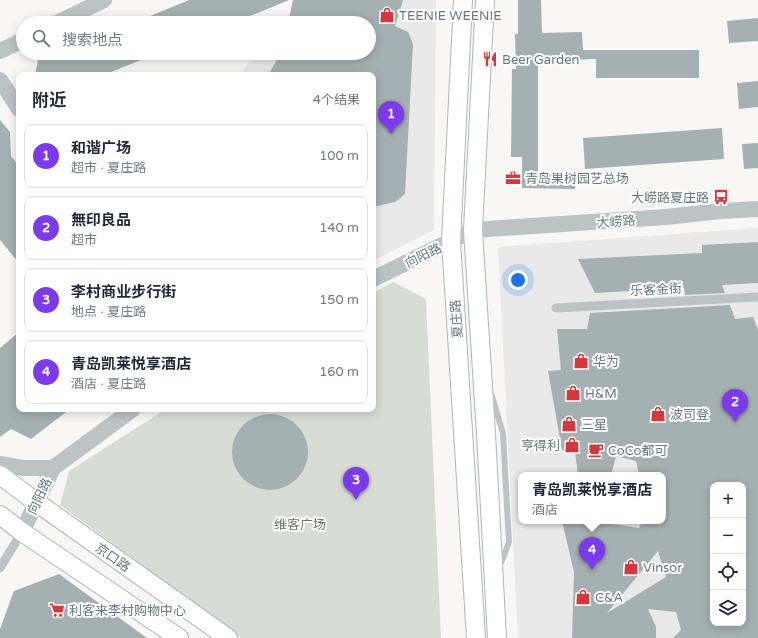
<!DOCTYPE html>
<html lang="zh">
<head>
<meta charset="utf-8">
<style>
	:root { --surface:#fff; --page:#f2f2f3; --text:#1f2937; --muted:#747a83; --line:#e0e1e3; --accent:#7c3aed }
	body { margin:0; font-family:"Varela Round","Noto Sans SC",sans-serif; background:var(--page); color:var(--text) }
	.controls { position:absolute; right:12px; bottom:12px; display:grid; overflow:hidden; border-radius:8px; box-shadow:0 2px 10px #0003 }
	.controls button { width:36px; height:36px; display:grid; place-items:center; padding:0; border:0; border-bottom:1px solid var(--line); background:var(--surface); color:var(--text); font:20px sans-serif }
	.you { position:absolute; left:518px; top:280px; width:14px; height:14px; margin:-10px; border:3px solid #fff; border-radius:50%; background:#1a73e8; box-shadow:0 0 0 6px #1a73e833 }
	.badge { display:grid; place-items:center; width:26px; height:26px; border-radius:50%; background:var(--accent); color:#fff; font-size:13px; font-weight:700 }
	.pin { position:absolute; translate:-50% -33px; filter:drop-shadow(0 1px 2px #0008) }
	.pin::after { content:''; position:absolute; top:21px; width:14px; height:12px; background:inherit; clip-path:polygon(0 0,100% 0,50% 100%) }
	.popup { position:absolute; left:518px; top:472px; width:148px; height:52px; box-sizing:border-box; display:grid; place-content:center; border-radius:8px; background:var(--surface); filter:drop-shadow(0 1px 3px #0005); font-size:13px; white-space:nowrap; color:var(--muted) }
	.popup b { font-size:15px; color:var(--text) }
	.popup::after { content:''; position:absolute; left:50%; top:100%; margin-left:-8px; border:8px solid transparent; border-top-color:var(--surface) }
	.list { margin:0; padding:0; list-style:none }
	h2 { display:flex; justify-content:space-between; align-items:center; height:52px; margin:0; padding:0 16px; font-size:17px }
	h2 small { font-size:13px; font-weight:400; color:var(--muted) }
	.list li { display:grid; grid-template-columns:26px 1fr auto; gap:12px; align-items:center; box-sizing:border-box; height:64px; margin:0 8px 8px; padding:0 8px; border:1px solid var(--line); border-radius:8px }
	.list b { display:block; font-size:15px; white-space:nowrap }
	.list p { margin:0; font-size:13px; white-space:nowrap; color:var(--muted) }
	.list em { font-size:13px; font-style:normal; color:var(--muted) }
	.icon { flex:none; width:22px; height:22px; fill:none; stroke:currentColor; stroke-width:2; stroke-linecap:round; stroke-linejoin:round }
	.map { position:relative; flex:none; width:758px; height:638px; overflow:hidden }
	.search { position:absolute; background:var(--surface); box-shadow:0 2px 10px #0003; left:16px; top:16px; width:360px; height:44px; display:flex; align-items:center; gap:10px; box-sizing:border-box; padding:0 14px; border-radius:22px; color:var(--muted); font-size:15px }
	.panel { position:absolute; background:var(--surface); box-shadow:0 2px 10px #0003; left:16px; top:72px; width:360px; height:340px; border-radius:8px }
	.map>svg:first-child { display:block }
</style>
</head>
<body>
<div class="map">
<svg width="758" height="638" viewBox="0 0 758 638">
	<rect width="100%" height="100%" fill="#f8f7f5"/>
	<g fill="#e8e9e8" fill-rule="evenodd">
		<path d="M386,0h50l-2,230 -61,31v-186h-133l17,-22h112v-30z"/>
		<path d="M758,228v410h-240l-20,-391zM521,475h142v46h-142zM713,485h30v138h-30z"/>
	</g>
	<path fill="#d9dcd5" d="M393,282l33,17 15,339h-200l-181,-133 9,-34 97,-62h207v-116z"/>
	<g fill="#a4b0b1" fill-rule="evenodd">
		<path d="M189,0h100l-56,23h-100z"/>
		<path d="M293,0h110l-8,26 13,6 5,12 -8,150 -10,8 -22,5v-132h-105l10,-17 2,-5h89v-30h-81z"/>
		<path d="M518,0h23l1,33 40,-1 1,18h116v28h-103v-19l-58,2v113h37v15l-53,-1v-31h-11l1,-88h4l-1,-35h3z"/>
		<path d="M758,18v23l-29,2 -2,-22z"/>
		<path d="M56,53h102l-54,22h-69l3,-15z"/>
		<path d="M758,81v26l-19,2 -2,-26z"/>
		<path d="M0,120l10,12 1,24 8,10v97l-19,-23z"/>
		<path d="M722,128l2,31 -139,10 -2,-31z"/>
		<path d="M758,143v25l-14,1 -2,-25z"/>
		<path d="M758,242v41l-36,2 3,8 -40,2 -1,-7 -89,5 -17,-34 124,-6v-8z"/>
		<path d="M730,305l5,14 18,-2 5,13v308h-85l8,-8 -5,-18 -28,-3 8,18v11h-84l2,-66 -12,-51h38v1l39,6 3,-7h21v-46h-24l-3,-14 -20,-5 -5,19h-33l-3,-24 -13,-1 -14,-79 13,-1 -4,-41h30l3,-16zM713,485h30v138h-30zM658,551l8,26 -59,36z"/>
		<path d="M19,332v77h51l-39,30 -20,-10 -11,8v-89z"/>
		<circle cx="270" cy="452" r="38"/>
		<path d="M59,574l88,64h-147v-9l14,-38z"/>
	</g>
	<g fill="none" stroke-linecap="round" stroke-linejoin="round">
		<g stroke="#afb7b9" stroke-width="20">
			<g id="secondary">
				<path d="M463,0l-12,241 25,397"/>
				<path d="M485,0l-12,230 13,204 11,204"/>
				<path d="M0,475l36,27 192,136"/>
				<path d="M0,515l22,17 157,106"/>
			</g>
		</g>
		<path stroke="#bcc3c4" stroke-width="6" d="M491,393l12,40 6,109 -10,26"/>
		<g stroke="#bcc3c4" stroke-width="9">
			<path d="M556,308l202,-11"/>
			<path d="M0,568l22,-36"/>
		</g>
		<g stroke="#bcc3c4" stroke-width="16">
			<path d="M57,23l47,-23"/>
			<path d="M0,51l23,-11"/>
			<path d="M0,80l19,29"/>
			<path d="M373,279l100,-49 193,-13 55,-6 37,-2"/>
			<path d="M0,464l23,4h30"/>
			<path d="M22,532l31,-64 80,-59"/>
		</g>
		<use href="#secondary" stroke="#fff" stroke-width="18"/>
	</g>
	<defs>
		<g id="shop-bare" transform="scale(1.2)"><path d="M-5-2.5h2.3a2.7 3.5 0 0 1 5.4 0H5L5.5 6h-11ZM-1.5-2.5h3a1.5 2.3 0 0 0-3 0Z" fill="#d4383c" stroke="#fff" stroke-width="2.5" paint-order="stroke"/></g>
		<g id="restaurant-bare" transform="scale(1.2)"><path d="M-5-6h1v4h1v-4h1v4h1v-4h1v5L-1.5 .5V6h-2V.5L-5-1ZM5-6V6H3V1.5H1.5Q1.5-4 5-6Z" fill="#d4383c" stroke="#fff" stroke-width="2.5" paint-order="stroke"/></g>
		<g id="office-bare" transform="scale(1.2)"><path d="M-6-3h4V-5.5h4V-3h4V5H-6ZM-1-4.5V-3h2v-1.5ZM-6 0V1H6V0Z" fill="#d4383c" stroke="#fff" stroke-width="2.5" paint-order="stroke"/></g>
		<g id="bus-bare" transform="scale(1.2)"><path d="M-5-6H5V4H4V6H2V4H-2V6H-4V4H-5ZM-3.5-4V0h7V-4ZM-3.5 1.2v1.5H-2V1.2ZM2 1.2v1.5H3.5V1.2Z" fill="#d4383c" stroke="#fff" stroke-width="2.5" paint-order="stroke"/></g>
		<g id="cafe-bare" transform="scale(1.2)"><path d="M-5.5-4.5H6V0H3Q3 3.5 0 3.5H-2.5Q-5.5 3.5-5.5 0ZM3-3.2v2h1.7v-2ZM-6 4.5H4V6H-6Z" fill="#d4383c" stroke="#fff" stroke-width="2.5" paint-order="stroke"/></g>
		<g id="supermarket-bare" transform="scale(1.2)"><path d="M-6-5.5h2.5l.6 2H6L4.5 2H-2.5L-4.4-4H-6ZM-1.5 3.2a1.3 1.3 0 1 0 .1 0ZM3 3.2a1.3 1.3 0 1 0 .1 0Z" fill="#d4383c" stroke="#fff" stroke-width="2.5" paint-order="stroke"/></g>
	</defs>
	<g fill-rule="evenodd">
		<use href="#shop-bare" x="387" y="15"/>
		<use href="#restaurant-bare" x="490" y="59"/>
		<use href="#office-bare" x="513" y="178"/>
		<use href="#bus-bare" x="721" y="197"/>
		<use href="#shop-bare" x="581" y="361"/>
		<use href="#shop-bare" x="573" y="393"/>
		<use href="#shop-bare" x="658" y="414"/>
		<use href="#shop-bare" x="569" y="424"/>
		<use href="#shop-bare" x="572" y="445"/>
		<use href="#cafe-bare" x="596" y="450"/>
		<use href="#shop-bare" x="631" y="567"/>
		<use href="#shop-bare" x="583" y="597"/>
		<use href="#supermarket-bare" x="57" y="610"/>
	</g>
	<g text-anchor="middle" stroke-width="4" stroke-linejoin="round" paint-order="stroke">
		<g font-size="13" fill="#657a7d" stroke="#fff" text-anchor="start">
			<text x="399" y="20">TEENIE WEENIE</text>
			<text x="502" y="64">Beer Garden</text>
			<text x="525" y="183">青岛果树园艺总场</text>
			<text x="709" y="202" text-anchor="end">大崂路夏庄路</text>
			<text x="593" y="366">华为</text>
			<text x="585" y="398">H&amp;M</text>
			<text x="670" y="419">波司登</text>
			<text x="581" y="429">三星</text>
			<text x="560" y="450" text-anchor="end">亨得利</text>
			<text x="608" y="455">CoCo都可</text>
			<text x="643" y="572">Vinsor</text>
			<text x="595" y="602">C&amp;A</text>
			<text x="69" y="615">利客来李村购物中心</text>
		</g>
		<g font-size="13" fill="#657a7d" stroke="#fff">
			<text transform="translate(616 221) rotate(-4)" y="5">大崂路</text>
			<text transform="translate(423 255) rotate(-26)" y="5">向阳路</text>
			<text transform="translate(656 289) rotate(-3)" y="5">乐客金街</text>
			<text transform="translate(456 319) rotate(-94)" y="5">夏庄路</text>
			<text transform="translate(39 496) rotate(-64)" y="5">向阳路</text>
			<text transform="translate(113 557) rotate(35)" y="5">京口路</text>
		</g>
		<g font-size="13" fill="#6c7664" stroke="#fff">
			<text x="300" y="529">维客广场</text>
		</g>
	</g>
</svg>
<div class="controls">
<button>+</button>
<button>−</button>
<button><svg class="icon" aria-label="locate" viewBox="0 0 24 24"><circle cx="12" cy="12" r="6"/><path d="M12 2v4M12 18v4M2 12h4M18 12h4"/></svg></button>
<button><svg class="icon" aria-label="layers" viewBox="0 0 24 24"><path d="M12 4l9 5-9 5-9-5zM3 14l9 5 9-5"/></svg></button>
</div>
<div class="you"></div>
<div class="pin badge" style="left:391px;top:134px">1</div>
<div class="pin badge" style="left:735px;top:422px">2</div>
<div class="pin badge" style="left:356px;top:500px">3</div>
<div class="pin badge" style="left:592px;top:570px">4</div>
<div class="popup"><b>青岛凯莱悦享酒店</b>酒店</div>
<div class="search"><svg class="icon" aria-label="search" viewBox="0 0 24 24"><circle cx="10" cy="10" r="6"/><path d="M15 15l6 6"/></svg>搜索地点</div>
<section class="panel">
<h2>附近<small>4个结果</small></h2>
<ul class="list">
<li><span class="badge">1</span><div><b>和谐广场</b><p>超市 · 夏庄路</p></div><em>100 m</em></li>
<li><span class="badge">2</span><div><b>無印良品</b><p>超市</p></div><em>140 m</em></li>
<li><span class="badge">3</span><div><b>李村商业步行街</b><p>地点 · 夏庄路</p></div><em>150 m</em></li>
<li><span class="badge">4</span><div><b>青岛凯莱悦享酒店</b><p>酒店 · 夏庄路</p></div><em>160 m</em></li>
</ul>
</section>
</div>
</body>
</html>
